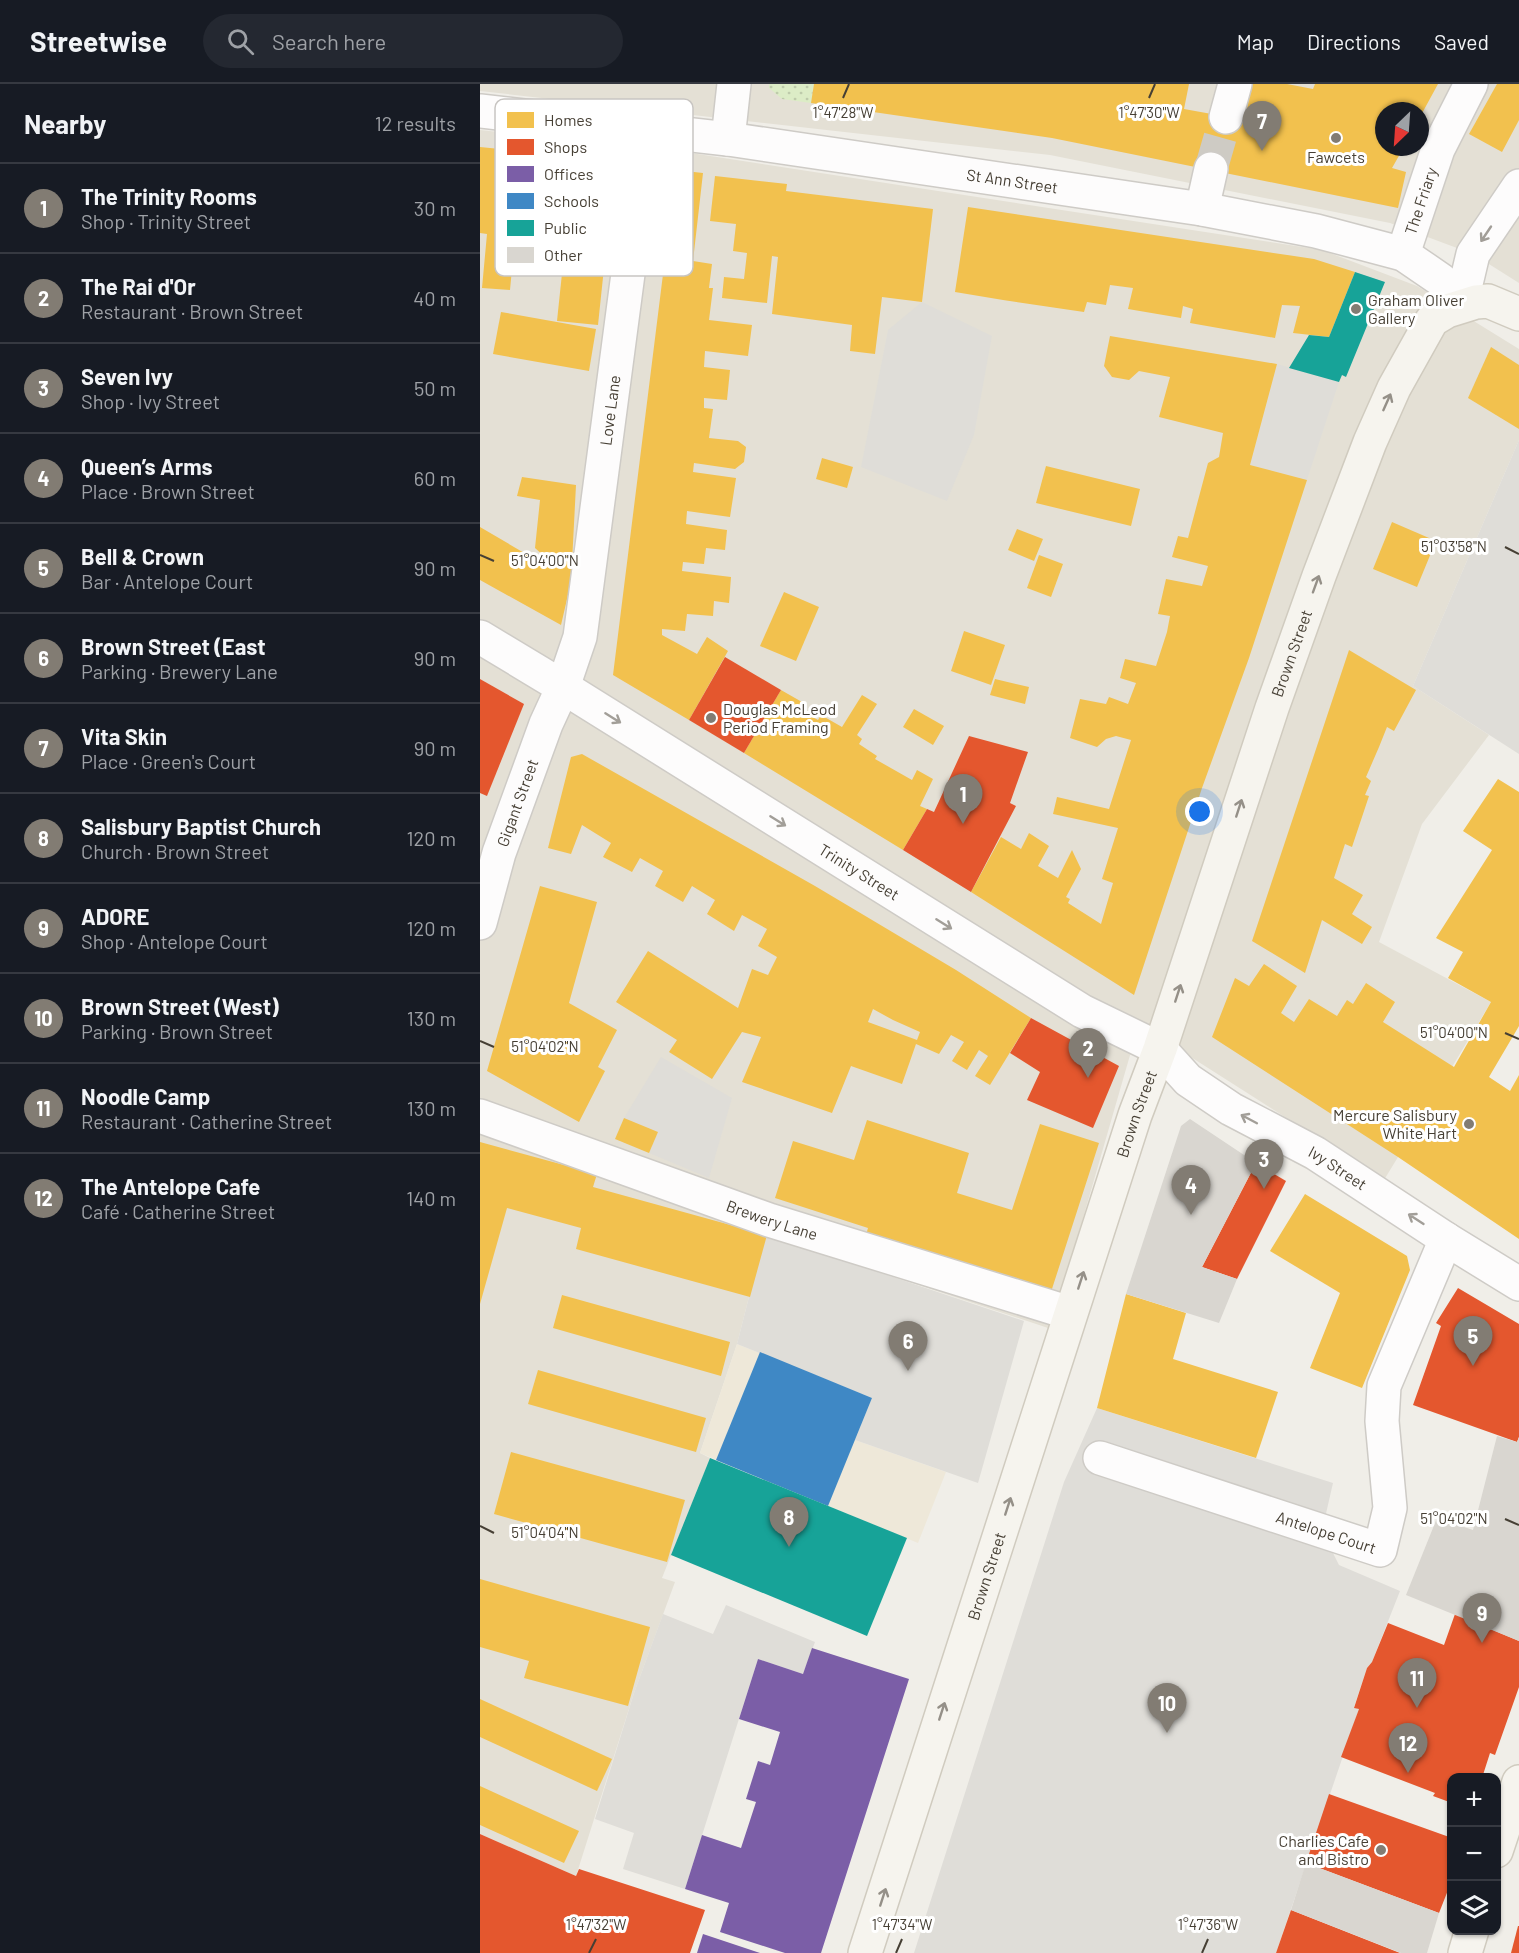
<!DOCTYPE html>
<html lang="en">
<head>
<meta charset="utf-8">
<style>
	:root { --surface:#171b24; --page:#242831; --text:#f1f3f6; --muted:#9ea1a6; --line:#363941; --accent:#827c73 }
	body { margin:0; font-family:Barlow,sans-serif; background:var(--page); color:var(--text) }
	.controls { position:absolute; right:18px; bottom:18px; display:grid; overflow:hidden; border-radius:12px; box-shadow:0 2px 4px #0004 }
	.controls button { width:54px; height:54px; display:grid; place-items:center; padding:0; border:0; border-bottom:2px solid var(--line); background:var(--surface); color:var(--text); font:30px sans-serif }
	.compass { position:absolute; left:895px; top:18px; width:54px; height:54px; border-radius:50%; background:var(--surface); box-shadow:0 2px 4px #0004; rotate:205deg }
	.you { position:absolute; left:720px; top:728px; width:21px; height:21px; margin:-15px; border:4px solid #fff; border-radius:50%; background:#1a73e8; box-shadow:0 0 0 9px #1a73e833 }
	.badge { display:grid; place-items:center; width:39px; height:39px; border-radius:50%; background:var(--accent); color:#fff; font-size:20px; font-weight:700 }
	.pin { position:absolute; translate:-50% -50px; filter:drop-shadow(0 2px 3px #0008) }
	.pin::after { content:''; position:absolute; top:32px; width:21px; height:18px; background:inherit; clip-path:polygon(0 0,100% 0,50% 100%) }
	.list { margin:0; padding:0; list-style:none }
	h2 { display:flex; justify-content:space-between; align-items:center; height:78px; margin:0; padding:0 24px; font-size:26px }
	h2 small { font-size:20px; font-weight:400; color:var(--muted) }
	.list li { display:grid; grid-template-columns:39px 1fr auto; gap:18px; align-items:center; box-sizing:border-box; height:90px; padding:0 24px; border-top:2px solid var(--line) }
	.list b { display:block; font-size:22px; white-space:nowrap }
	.list p { margin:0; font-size:20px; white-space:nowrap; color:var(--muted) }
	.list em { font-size:20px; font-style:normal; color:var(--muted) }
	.icon { flex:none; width:33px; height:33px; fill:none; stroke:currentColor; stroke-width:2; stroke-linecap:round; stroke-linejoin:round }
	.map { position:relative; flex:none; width:1039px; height:1869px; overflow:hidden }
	header { display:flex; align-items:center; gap:36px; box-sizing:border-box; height:84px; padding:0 30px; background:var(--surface); border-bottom:2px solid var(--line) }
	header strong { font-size:28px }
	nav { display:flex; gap:33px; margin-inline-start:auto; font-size:21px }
	.search { width:420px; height:54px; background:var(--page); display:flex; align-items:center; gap:15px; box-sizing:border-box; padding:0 21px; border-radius:33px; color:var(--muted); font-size:22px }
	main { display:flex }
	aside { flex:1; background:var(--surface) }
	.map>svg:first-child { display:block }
</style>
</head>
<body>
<header>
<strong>Streetwise</strong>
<div class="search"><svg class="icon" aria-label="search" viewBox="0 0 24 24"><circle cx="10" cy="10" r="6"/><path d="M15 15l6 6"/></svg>Search here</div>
<nav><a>Map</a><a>Directions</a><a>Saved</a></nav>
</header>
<main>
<aside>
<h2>Nearby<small>12 results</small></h2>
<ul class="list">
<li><span class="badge">1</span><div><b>The Trinity Rooms</b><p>Shop · Trinity Street</p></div><em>30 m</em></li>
<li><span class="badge">2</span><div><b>The Rai d'Or</b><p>Restaurant · Brown Street</p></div><em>40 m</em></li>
<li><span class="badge">3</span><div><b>Seven Ivy</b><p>Shop · Ivy Street</p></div><em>50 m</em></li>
<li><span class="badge">4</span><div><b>Queen’s Arms</b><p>Place · Brown Street</p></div><em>60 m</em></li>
<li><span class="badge">5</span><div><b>Bell &amp; Crown</b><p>Bar · Antelope Court</p></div><em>90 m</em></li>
<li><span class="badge">6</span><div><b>Brown Street (East</b><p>Parking · Brewery Lane</p></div><em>90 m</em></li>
<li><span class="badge">7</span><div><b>Vita Skin</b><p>Place · Green's Court</p></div><em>90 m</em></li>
<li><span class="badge">8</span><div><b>Salisbury Baptist Church</b><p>Church · Brown Street</p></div><em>120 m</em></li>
<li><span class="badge">9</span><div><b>ADORE</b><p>Shop · Antelope Court</p></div><em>120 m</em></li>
<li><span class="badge">10</span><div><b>Brown Street (West)</b><p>Parking · Brown Street</p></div><em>130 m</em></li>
<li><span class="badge">11</span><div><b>Noodle Camp</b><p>Restaurant · Catherine Street</p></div><em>130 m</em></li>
<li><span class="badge">12</span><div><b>The Antelope Cafe</b><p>Café · Catherine Street</p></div><em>140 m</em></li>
</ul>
</aside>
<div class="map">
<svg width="1039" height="1869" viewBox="0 0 1039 1869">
	<defs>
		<pattern id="grass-dots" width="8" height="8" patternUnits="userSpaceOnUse" patternTransform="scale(1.5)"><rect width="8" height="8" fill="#dcecc6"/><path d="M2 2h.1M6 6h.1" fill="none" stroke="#becbab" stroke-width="1.8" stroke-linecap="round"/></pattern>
	</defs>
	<rect width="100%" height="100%" fill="#f0eee8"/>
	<g fill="#e4e0d5" fill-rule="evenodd">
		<path d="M0,0h1039v199l-46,-29 -83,-31 -340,-68 -570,-64zM904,27h36v36h-36z"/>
		<path d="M0,46l198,21 644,99 95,36 102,63v91l-106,246 76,49 -67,89 -43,118 112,60 -93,155 -14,23 -245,-156 -88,305 -286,-95 -28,110 -37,109 10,5 -48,120 13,4 -41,111 -58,183 -96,-42z"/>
	</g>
	<path fill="#eee8d9" d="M257,1260l135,54 -17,42 91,32 -28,71 -218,-90z"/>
	<path fill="url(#grass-dots)" d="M289,0h45l-3,19 -29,-4 -13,-11z"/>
	<g fill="#dfddd8">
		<path d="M442,218l70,34 -18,99 -27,66 -86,-34 27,-137z"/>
		<path d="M797,280l62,18 -32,98 -57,-15z"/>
		<path d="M1039,356v314l-106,-68z"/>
		<path d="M181,973l71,41 -23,80 -60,-25 9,-21 -34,-14z"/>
		<path d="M285,1150l259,87 -46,162 -123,-43 17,-42 -135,-54z"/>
		<path d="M617,1324l236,75 -11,48 17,34 61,26 -28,71 -5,6 -13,39 5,2 -83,244h-362l150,-471z"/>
		<path d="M246,1521l89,37 -12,32 -45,-15 -73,230 -62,-20 11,-36 -39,-14 39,-126 29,-79 50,20z"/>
	</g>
	<g fill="#f2c14e" fill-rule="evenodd">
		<path d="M334,0h375l-5,25 61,11 6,-36h36l26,5 2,-5h123l-18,33v-6h-36v36h20l-12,21 14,4 -8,36 -346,-70 -241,-35z"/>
		<path d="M1017,0h22v36l-17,32 -33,-18z"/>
		<path d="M0,63l70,7 -9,86 -26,-3 -5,53 -28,-2 5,-54 -7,-1z"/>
		<path d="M196,86l27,3 -10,88 19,3 -3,24h4l-4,32 43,5 -4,31 -43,-5 -1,16 26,3 -3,30 -23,-2v10l9,1 -4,29 29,3 8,6 -2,15 -9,7 -41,-6 -1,9 43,6 -6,39 -43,-6 -1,13 41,6 -2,20 -19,-2 -2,16 -21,-2 -1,9 49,6 -2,26 -15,-2 -1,15 -26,-2 -2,17 -23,-2v6l35,19 10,-17 21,14 -39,69 -76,-45z"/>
		<path d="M235,92l72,8 -1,7 147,18 -11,93 -40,-5 -7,57 -25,-3 2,-26 -80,-11 6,-57 -6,-1 -5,47 -45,-5 2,-21 20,2 3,-26 -14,-2 3,-27 -26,-3z"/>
		<path d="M488,123l346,52 41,13 -26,65 -36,-4 7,-27 -18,-1 -7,33 -85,-15 3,-14 -10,-3 -2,12 -53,-9 5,-21 -23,-3 -4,20 -19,-3 -3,10 -81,-12 -48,-8z"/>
		<path d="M85,161l41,4 -8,76 -41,-4z"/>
		<path d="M21,228l95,17 -7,42 -96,-17z"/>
		<path d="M630,252l167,28 -27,101 57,15 -58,178 -47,130 -68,207 -163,-103 30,-55 20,12 8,-16 20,13 -11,20 20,12 14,-28 9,19 -15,28 4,2 -2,4 33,21 12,-41 -11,-4 16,-51 -65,-14 4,-17 52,12 22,-69 -15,-4 -10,3 -9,8 -27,-9 10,-39 26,5 3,-7 19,7 8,-21 -16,-5 5,-19 31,7 11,-34 3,-16 -12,-2 8,-35 36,7 6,-20 -36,-9 6,-21 10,2 20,-75 11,-6 4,-24 -64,-16 11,-40 -31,-6 -10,9 -17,-3 -8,-11z"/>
		<path d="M1011,263l28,18v64l-51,-31z"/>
		<path d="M342,374l31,9 -6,21 -31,-9z"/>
		<path d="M566,382l94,23 -9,37 -95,-23z"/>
		<path d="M42,393l54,8 -5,97 -10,43 -81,-45v-53l63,37 2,-7 -10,-9 5,-48 -23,-4z"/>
		<path d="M912,438l44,19 -19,46 -44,-18z"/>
		<path d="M537,445l26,10 -9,22 -26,-11z"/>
		<path d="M559,471l24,9 -12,33 -24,-9z"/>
		<path d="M304,508l35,15 -23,54 -36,-15z"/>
		<path d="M484,547l41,14 -14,40 -40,-14z"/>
		<path d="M869,566l67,40 -22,41 -7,-4 -8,20 -13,30 5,4 -6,14 4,1 -17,51 -7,-3 -11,34 29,17 -11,19 20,13 -10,17 -40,-24 -17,53 -53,-32z"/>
		<path d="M515,595l34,8 -4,17 -35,-9z"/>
		<path d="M301,606l21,12 -4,7 20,11 3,-5 21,12 20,-32 15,9 -20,31 5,4 -3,5 18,12 -2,3 37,21 5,-10 16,9 -13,27 7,3 -24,41 -159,-97z"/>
		<path d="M434,625l30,17 -11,19 -30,-18z"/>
		<path d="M102,670l233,132 141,84 75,48 -41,67 -15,-9 13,-20 -9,-6 -12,20 -15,-9 12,-19 -13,-7 -12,19 -23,-10 -14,40 -51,-18 -19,47 -90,-31 19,-45 -19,-5 -30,47 -43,-27 8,-12 -61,-38 32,-51 90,57 14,-39 16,6 9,-18 -19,-11 9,-17 -25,-14 -8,16 -27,-17 8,-14 -23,-14 -9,16 -28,-16 8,-15 -23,-13 -8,14 -29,-15 8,-14 -29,-18 -11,29 -23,-6 23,-91zM393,925l20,11 27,12 -3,8 -49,-18z"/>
		<path d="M1018,695l21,13v234l-30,51 21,14 9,-16v164l-121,-82 -186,-120 23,-59 14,8 15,-22 33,22 -16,27 13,9 15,-23 28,17 10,-16 6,4 13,-21 29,19 -12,20 71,45 37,-65 -43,-24 15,-26 -27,-14 56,-88 -29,-19z"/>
		<path d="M60,802l57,16 -28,101 48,27 -19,37 7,4 -26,51 -92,-51z"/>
		<path d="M144,1034l34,14 -9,21 -34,-14z"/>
		<path d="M387,1036l102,33 -12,40 55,17 28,-86 59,19 -48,149 -188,-47 5,-17 -93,-30 18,-57 61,19z"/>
		<path d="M0,1058l117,32 -4,13 174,48 -17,62 -174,-48 5,-21 -74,-20 -27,96z"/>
		<path d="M825,1110l102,62 3,14 -48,118 -52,-20 30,-75 -70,-42z"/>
		<path d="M646,1210l60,19 -13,46 105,33 -22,66 -159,-50z"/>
		<path d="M82,1211l168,47 -9,34 -168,-48z"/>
		<path d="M58,1286l168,48 -10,34 -168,-48z"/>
		<path d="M31,1368l174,48 -18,62 -173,-48z"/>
		<path d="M0,1495l170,48 -22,79 -104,-28 5,-17 -49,-14z"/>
		<path d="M0,1615l132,60 -15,32 -117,-54z"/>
		<path d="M0,1702l99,45 -15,32 -84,-38z"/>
	</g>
	<g fill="#e4572e">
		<path d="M245,573l56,33 -37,63 -55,-33z"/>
		<path d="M0,595l44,25 -37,92 -7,-3z"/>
		<path d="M489,652l59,16 -18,51 6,3 -45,86 -68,-42 24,-41 7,3z"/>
		<path d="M551,934l88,48 -26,62 -66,-28 13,-28 -30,-19z"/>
		<path d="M776,1079l30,18 -49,98 -35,-12z"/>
		<path d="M978,1204l61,36v113l-2,5 -104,-37 28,-79 -5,-3z"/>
		<path d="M975,1530l64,27v46l-24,68 -5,-2 -8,25h-30v25l-19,-7 2,-3 -94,-36 18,-48 -5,-1 13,-40 5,-6 16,-39 56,22z"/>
		<path d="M849,1710l123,44v42l-13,33 -133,-50z"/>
		<path d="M0,1750l96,42 3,-7 126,41 -15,43h-210z"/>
		<path d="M811,1826l109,43h-124z"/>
		<path d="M1039,1842v27h-8l7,-27z"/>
	</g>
	<g fill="#7b5ea7">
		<path d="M332,1564l97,31 -88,274h-36l-65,-21 9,-29 -44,-14 17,-54 39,13 15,-46 -10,-3 12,-38 12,4 10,-33 -41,-13 19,-60 45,15z"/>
		<path d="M223,1850l57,19h-63z"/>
	</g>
	<path fill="#3f88c5" d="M280,1268l112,46 -44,108 -112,-46z"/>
	<g fill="#17a398">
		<path d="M875,188l30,10 -39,95 -4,-2 -3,7 -50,-14 20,-33 20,2z"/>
		<path d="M230,1374l197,80 -40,98 -196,-81z"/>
	</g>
	<g fill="#d9d6d0">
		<path d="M710,1035l66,44 -54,104 35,12 -18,44 -93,-29 55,-168z"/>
		<path d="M1017,1352l20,6 2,-5v204l-113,-46 31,-77 36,12z"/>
		<path d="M826,1779l133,50 -12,40h-26l-110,-43z"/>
	</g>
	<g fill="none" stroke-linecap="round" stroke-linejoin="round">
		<path stroke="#cecbc4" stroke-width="33" stroke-dasharray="33 16" stroke-linecap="butt" d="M731,85l15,-52"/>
		<g stroke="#cecbc6" stroke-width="36">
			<g id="street">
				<path id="s1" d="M0,27l248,28 474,70 114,22 87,23 38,26 20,25"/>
				<path d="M746,33l9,-33"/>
				<path d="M248,55l6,-55"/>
				<path d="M722,125l9,-40"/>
				<path id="s2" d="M923,170l35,-105 33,-65"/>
				<path d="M981,221l12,-51 46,-68"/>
				<path id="s3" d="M0,553l83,50 519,324 78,38 28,31 43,29 84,44 131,86 73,45"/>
				<path id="s4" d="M0,839l19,-70 47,-129 17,-37 17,-50 67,-507"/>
				<path id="s5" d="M0,1032l289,104 301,93"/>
				<path id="s6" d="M620,1374l280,92 10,-42 -8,-87 2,-35 62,-147"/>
			</g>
		</g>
		<g stroke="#d0cbbf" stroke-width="36">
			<g id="secondary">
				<path d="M1016,1767l23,-69"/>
				<path id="s7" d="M385,1869l270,-838 25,-66 112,-341 47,-132 51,-134 24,-54 38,-68 15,-9 29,-9 12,-1 31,13"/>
				<path d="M985,1869l7,-23"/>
			</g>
		</g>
		<use href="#street" stroke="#fdfcfc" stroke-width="33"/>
		<use href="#secondary" stroke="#f6f4ee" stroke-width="33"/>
	</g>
	<defs><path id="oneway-shaft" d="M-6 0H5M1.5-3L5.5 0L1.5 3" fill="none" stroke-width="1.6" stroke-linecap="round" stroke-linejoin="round" transform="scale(1.5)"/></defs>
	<g stroke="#a29e98">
		<use href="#oneway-shaft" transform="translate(1006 150) rotate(124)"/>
		<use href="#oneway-shaft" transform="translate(133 634) rotate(32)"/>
		<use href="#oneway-shaft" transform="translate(298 737) rotate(32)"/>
		<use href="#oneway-shaft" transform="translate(464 840) rotate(32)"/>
		<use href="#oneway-shaft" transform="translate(769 1035) rotate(-152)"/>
		<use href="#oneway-shaft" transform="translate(936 1135) rotate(-147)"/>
	</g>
	<g stroke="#959088">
		<use href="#oneway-shaft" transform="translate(907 318) rotate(-66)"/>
		<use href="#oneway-shaft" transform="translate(836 500) rotate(-70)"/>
		<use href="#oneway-shaft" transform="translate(759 724) rotate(-72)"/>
		<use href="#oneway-shaft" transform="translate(698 909) rotate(-72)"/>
		<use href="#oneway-shaft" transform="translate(601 1196) rotate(-72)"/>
		<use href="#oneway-shaft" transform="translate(528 1422) rotate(-72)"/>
		<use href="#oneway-shaft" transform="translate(462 1627) rotate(-72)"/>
		<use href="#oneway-shaft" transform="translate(403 1813) rotate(-72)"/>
	</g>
	<path fill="none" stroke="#463f34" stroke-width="2" d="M363,14l6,-14M669,14l6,-14M1025,463l14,7M0,471l14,6M1025,949l14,6M0,957l14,6M1025,1435l14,6M0,1442l14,7M109,1869l7,-14M416,1869l6,-14M722,1869l6,-14"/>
	<g fill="#827c73" stroke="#fff" stroke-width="2">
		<circle cx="856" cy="54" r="6"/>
		<circle cx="876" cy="225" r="6"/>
		<circle cx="231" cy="634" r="6"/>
		<circle cx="989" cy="1040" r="6"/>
		<circle cx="901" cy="1766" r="6"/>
	</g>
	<g text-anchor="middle" stroke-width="6" stroke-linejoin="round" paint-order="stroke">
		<g font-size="16" fill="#463f34" stroke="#fff" text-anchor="start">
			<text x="856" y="79" text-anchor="middle">Fawcets</text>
			<text x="888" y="222">Graham Oliver<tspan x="888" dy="18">Gallery</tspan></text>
			<text x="243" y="631">Douglas McLeod<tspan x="243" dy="18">Period Framing</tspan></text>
			<text x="977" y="1037" text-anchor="end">Mercure Salisbury<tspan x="977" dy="18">White Hart</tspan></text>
			<text x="889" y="1763" text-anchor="end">Charlies Cafe<tspan x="889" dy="18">and Bistro</tspan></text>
		</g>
		<g font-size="16" fill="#463f34" stroke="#fff">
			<text dy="6" stroke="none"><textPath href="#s1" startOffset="537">St Ann Street</textPath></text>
			<text dy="6" stroke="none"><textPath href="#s2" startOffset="56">The Friary</textPath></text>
			<text dy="6" stroke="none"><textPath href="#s4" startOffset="532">Love Lane</textPath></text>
			<text dy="6" stroke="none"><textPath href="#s7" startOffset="1368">Brown Street</textPath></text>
			<text dy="6" stroke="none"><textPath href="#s4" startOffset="126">Gigant Street</textPath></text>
			<text dy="6" stroke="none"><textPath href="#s3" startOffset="446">Trinity Street</textPath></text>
			<text dy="6" stroke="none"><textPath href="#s7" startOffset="882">Brown Street</textPath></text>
			<text dy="6" stroke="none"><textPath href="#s3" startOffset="1011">Ivy Street</textPath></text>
			<text dy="6" stroke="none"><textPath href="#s5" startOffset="310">Brewery Lane</textPath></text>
			<text dy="6" stroke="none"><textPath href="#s6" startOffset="238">Antelope Court</textPath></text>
			<text dy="6" stroke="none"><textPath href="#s7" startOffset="396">Brown Street</textPath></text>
		</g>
	</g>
	<rect x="15" y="15" width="198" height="177" rx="9" fill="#fff" stroke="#c8c5c2" stroke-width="1.5"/>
	<rect x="27" y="28" width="27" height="16" fill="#f2c14e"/>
	<rect x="27" y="55" width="27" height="16" fill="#e4572e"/>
	<rect x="27" y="82" width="27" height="16" fill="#7b5ea7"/>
	<rect x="27" y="109" width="27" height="16" fill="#3f88c5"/>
	<rect x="27" y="136" width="27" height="16" fill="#17a398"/>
	<rect x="27" y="163" width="27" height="16" fill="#d9d6d0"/>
	<g font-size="16" fill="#463f34">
		<text x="64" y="42">Homes</text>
		<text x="64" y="69">Shops</text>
		<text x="64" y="96">Offices</text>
		<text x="64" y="123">Schools</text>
		<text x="64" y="150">Public</text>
		<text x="64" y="177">Other</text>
	</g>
	<g font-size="15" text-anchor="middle" fill="#463f34" stroke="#fff" stroke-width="6" stroke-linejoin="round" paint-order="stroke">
		<text x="363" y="34">1°47'28"W</text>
		<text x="669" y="34">1°47'30"W</text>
		<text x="974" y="468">51°03'58"N</text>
		<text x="65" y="482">51°04'00"N</text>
		<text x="974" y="954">51°04'00"N</text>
		<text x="65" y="968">51°04'02"N</text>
		<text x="974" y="1440">51°04'02"N</text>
		<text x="65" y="1454">51°04'04"N</text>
		<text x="116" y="1846">1°47'32"W</text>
		<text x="422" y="1846">1°47'34"W</text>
		<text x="728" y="1846">1°47'36"W</text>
	</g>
</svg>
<div class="controls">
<button>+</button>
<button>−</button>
<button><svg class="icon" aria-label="layers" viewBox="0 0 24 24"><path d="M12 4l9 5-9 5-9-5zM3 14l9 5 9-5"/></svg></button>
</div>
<svg class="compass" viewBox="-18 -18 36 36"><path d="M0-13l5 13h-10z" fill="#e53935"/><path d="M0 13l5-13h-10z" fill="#9ea1a6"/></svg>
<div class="you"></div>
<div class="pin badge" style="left:483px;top:740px">1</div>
<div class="pin badge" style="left:608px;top:994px">2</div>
<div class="pin badge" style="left:784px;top:1105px">3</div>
<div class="pin badge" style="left:711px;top:1131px">4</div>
<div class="pin badge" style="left:993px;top:1282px">5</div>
<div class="pin badge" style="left:428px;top:1287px">6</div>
<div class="pin badge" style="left:782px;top:67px">7</div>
<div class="pin badge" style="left:309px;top:1463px">8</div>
<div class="pin badge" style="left:1002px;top:1559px">9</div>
<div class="pin badge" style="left:687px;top:1649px">10</div>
<div class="pin badge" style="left:937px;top:1624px">11</div>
<div class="pin badge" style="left:928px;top:1689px">12</div>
</div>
</main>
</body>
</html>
